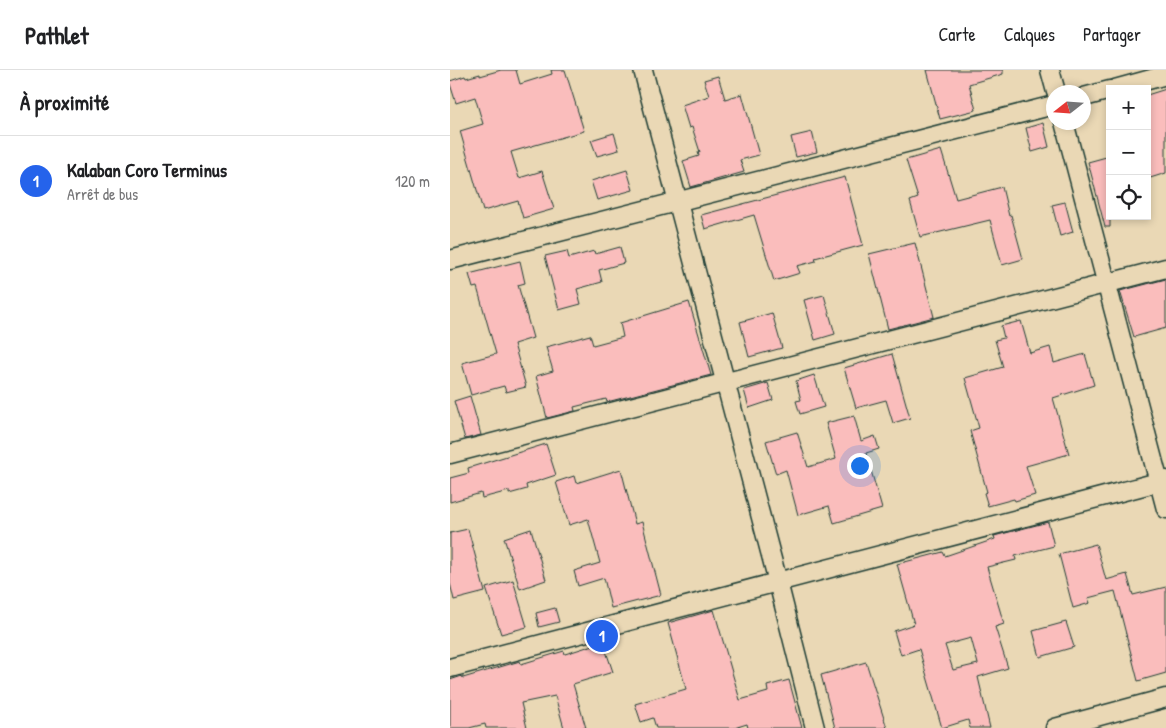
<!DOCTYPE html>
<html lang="fr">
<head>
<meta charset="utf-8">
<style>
	:root { --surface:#fff; --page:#f6f6f6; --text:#202124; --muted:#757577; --line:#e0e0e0; --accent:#2563eb }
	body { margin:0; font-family:"Patrick Hand",sans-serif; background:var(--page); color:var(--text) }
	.controls { position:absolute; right:15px; top:15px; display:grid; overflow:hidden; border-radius:0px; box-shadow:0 2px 8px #0003 }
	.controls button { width:45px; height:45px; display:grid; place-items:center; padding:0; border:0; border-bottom:1px solid var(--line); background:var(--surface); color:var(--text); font:25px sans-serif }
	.compass { position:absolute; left:596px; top:15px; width:45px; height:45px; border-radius:50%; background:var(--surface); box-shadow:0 2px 8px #0003; rotate:253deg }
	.you { position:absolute; left:409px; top:395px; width:18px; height:18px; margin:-12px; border:4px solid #fff; border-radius:50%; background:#1a73e8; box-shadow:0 0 0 8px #1a73e833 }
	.badge { display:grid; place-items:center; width:32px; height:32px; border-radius:50%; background:var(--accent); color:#fff; font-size:16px; font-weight:700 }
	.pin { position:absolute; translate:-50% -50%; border:2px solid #fff; box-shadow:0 1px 5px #0006 }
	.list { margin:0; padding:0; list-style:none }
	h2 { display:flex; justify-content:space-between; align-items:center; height:65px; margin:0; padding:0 20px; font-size:21px }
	h2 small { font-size:16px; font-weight:400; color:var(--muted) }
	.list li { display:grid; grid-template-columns:32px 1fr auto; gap:15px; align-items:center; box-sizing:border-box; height:90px; padding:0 20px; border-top:1px solid var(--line) }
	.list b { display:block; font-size:19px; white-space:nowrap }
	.list p { margin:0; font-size:16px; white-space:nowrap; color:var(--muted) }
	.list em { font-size:16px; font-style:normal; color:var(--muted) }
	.icon { flex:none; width:28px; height:28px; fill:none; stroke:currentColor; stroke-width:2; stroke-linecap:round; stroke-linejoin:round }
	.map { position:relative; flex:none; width:716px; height:658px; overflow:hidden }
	header { display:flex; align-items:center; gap:30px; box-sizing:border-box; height:70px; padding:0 25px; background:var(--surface); border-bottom:1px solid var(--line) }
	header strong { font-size:24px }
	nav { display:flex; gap:28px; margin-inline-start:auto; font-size:18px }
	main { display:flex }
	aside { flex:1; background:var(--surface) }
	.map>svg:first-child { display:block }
</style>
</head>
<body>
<header>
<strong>Pathlet</strong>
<nav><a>Carte</a><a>Calques</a><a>Partager</a></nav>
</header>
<main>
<aside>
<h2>À proximité<small></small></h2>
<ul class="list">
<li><span class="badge">1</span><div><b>Kalaban Coro Terminus</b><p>Arrêt de bus</p></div><em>120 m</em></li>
</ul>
</aside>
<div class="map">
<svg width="716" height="658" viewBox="0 0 716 658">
	<rect width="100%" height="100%" fill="#ead8b5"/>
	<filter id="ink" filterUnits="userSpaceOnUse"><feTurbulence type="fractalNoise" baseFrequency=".02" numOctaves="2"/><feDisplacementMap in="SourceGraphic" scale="10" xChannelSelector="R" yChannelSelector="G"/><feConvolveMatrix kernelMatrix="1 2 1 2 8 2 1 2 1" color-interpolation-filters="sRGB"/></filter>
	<g filter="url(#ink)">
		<g fill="#fabdbc" stroke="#1f3d34" fill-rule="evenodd">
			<path d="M51,0h15l4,14 32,-10 -1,-4h14l19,61 -73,21 8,26 23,-7 12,38 -31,9 -5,-17 -35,10 -23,-80 23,-7 -8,-27 -19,6 -6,-19v-3l15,-5 1,2 14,-4v2z"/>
			<path d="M477,0h76v4l-34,10 7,26 -36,9z"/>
			<path d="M268,6l7,23 17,-5 17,61 -19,5 4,12 -53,15 -8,-26 16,-5 -1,-4h2l-8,-25 -3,1 -7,-23 27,-9 -5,-16z"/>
			<path d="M716,19v84l-19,6v-84z"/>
			<path d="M593,53l6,24 -17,5 -6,-24z"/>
			<path d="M362,62l5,20 -21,5 -5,-20z"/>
			<path d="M164,63l5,17 -22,6 -6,-16z"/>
			<path d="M491,80l15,49 46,-12 7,29 2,-1 12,44 -21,6 -12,-45 -70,17 -10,-36 8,-3 -12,-38z"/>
			<path d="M660,86v71h-5l-17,-65z"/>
			<path d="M177,100l6,20 -36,10 -6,-19z"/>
			<path d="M395,107l18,68 -48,13 1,3 -19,5 3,7 -26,8 -20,-66 -49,14 -4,-14z"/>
			<path d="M615,132l8,30 -13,4 -8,-31z"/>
			<path d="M465,173l19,74 -46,12 -19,-75z"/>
			<path d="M170,177l4,16 -25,7 3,12 -25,7 4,15 -22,6 -14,-54 22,-5 2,7 25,-7 1,3z"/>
			<path d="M70,191l5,22 -7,2 15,53 -19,6 12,43 -20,5 -2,-6 -33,9 -9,-32 34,-9 -19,-67 -4,1 -4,-14z"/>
			<path d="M716,209v49l-32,9 -14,-46z"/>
			<path d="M374,225l11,39 -20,6 -11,-40z"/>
			<path d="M239,232l22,73 -104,27 -1,-3 -32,8 1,4 -28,7 -11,-42 17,-5 -7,-24 44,-12 3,10 30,-8 -3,-14z"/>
			<path d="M322,243l10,35 -33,9 -9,-35z"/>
			<path d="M571,251l9,32 20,-6 4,16 31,-9 9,31 -41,13 16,56 -43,12 9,29 -20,6 -1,-2 -26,7 -4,-13 3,-1 -17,-61 9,-3 -14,-50 38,-11 -8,-27 9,-2 -3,-12z"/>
			<path d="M442,284l18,64 -17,5 -7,-23 -30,8 -12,-40z"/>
			<path d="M364,305l10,32 -24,7 -4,-13 5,-1 -5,-19z"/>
			<path d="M318,313l5,17 -24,8 -5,-18z"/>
			<path d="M20,326l11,39 -16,4 -11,-38z"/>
			<path d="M404,346l7,25 14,-5 4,13 -13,4 16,56 -48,14 -5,-17 -31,9 -12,-45 -10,4 -10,-33 31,-9 11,35 28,-8 -10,-36z"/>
			<path d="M96,374l10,31 -30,10 1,4 -18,5v-3l-27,7 -1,-5 -31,9v-24l19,-5 -1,-5z"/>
			<path d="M171,399l14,55 7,-2 19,73 -50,13 -7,-30 -26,8 -4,-15 26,-8 -12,-44 -19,6 -13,-43 18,-6 2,7z"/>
			<path d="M598,452l6,24 -39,10 1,4 -29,7 17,57 -9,3 13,41 -30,9 12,51h-20l-2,-8 -26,8 -23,-79 -18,6 -7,-24 20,-7 -17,-60 46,-12 2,4 50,-17 -1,-3zM521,568l7,26 -25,6 -8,-25z"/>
			<path d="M18,459l17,63 -31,8 -4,-17v-50z"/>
			<path d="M81,459l15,51 -26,9 -16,-51z"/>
			<path d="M646,474l10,36 21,-6 6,21 33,-8v86l-28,8 -23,-90 -27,7 2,5 -17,5 -14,-54z"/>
			<path d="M63,510l14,47 -26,7 -15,-46z"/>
			<path d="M105,538l4,14 -20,5 -3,-14z"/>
			<path d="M264,540l26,90 28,-8 -1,-6 22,-6 13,48h-54l-1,-4 -13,4h-78l-3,-10 -12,4 -6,-18 51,-15 -18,-66z"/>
			<path d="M616,552l8,25 -34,10 -7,-26z"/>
			<path d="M153,572l10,30 -40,12 13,44h-22l-9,-32 -34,7 6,25h-41l-1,-4 -16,4h-19v-48l12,-4 1,2 57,-17 1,3 43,-13 1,3z"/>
			<path d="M416,592l21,66h-52l-14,-53z"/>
		</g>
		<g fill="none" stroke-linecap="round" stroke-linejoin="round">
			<g stroke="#1f3d34" stroke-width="21">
				<g id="street">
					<path d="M193,0l135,512 37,146"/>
					<path d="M600,0l6,22"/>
					<path d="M665,19l51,-14"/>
					<path d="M634,27l26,-7"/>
					<path d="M614,52l102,387"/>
					<path d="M0,190l604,-155"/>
					<path d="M0,384l716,-186"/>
					<path d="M0,598l716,-188"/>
					<path d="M605,658l111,-30"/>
				</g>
			</g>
			<use href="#street" stroke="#ead8b5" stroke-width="18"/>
		</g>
	</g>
</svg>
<div class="controls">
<button>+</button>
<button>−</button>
<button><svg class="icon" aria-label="locate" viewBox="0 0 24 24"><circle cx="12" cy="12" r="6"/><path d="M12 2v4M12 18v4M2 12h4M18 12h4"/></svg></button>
</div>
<svg class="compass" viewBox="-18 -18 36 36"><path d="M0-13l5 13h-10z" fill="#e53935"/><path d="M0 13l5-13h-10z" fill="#757577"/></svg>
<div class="you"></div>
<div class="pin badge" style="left:152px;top:566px">1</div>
</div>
</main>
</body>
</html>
